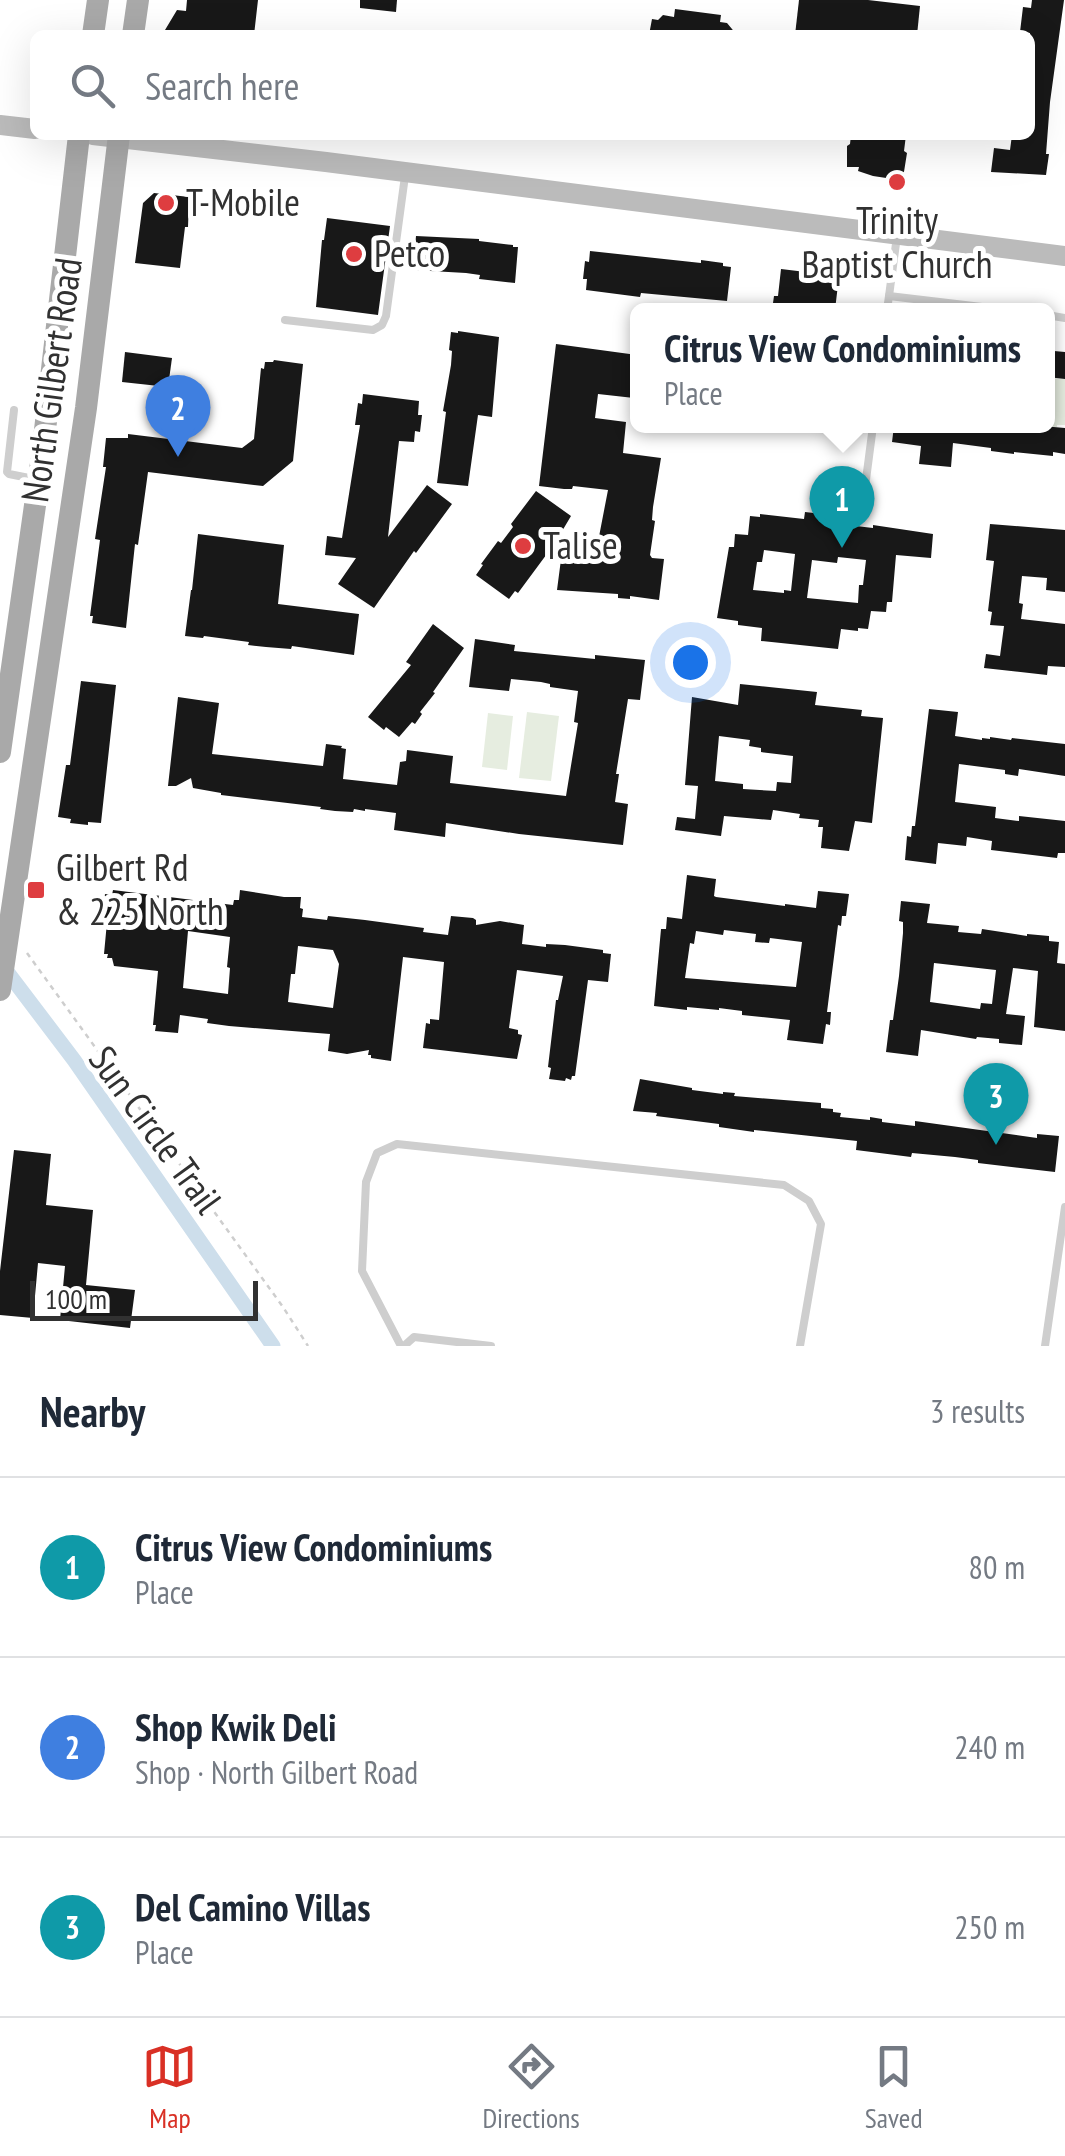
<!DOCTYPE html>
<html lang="en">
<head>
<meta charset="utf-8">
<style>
	:root { --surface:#fff; --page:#f6f6f7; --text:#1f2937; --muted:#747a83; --line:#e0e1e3; --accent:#d93025 }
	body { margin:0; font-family:"PT Sans Narrow",sans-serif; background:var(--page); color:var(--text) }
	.scale { position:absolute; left:30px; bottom:25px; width:228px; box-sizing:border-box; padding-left:10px; border:5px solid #313131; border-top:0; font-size:28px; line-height:35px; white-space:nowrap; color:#313131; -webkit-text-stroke:8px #fff; paint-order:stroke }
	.you { position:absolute; left:690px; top:662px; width:35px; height:35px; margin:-25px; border:8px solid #fff; border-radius:50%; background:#1a73e8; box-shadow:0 0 0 15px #1a73e833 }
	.badge { display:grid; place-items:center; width:65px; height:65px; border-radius:50%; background:var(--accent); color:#fff; font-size:32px; font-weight:700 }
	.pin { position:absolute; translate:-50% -82px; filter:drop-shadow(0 2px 5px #0008) }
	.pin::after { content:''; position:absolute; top:52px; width:35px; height:30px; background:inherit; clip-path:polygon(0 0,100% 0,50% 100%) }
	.popup { position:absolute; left:630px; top:303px; width:425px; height:130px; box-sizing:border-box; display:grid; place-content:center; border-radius:15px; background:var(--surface); filter:drop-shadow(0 2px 8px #0005); font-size:32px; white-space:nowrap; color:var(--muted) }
	.popup b { font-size:38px; color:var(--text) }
	.popup::after { content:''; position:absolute; left:50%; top:100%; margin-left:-20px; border:20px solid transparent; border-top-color:var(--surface) }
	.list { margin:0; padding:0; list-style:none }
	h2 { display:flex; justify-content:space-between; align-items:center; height:130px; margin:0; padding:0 40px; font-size:42px }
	h2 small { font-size:32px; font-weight:400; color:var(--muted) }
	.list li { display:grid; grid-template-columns:65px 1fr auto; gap:30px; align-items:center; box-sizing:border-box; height:180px; padding:0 40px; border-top:2px solid var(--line) }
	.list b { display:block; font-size:38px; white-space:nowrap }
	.list p { margin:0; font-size:32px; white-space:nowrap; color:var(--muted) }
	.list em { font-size:32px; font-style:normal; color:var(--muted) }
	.icon { flex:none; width:55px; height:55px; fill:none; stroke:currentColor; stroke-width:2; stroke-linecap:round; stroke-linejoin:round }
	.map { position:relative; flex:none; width:1065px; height:1346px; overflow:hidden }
	.search { position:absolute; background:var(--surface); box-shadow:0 10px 40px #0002; left:30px; right:30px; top:30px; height:110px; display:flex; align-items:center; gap:25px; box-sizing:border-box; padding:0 35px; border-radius:15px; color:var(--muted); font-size:38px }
	.sheet { height:670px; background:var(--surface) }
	nav { display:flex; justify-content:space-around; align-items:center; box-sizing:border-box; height:140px; border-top:2px solid var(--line); background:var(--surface); font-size:28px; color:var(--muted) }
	nav a { display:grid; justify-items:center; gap:5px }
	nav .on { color:var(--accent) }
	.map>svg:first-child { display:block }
</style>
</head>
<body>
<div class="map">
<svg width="1065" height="1346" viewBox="0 0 1065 1346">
	<rect width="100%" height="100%" fill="#fff"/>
	<g fill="#e6ede0">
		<path d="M1049,378l16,1v46h-8v2l-15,-1h5v-45z"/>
		<path d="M527,712l32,4 -8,65 -32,-3z"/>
		<path d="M488,713l25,3 -6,54 -25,-3z"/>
	</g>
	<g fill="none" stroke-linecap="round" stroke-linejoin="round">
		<path stroke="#cddeeb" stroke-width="15" d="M2,965l72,95 199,286"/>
	</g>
	<g fill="#181818" fill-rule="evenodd">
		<path d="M187,0h71l-4,35h-92l15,-25 9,1z"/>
		<path d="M360,0h37l-1,12 -36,-4z"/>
		<path d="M799,0h69l52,6 -3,29h-122z"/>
		<path d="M1032,0h32l-14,102 -4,52h3l-3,21 -55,-3 3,-24 16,2 2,-15h18v-102l-10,-1 3,-25 8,1z"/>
		<path d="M675,9l46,6 -1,7 7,1 10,12h-88l3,-16 6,1 5,-5 11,2z"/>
		<path d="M851,135h55l-2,16 3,2 -4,25 -10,-2v3l-20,-3 -15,-5 1,-4h-12v-21l3,-2z"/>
		<path d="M154,193l35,4 -1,30h-3l-5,41 -45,-5 8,-60z"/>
		<path d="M327,218l63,8 -12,89 -62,-8 6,-67h2z"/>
		<path d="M416,236l63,3v2l34,4v2h5l-3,36 -36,-4 1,-4 -14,-2 -53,-3z"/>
		<path d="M590,251l111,12v-3l22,3v3l8,1 -4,34 -86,-8 -1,4 -54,-7 1,-11h-4l2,-18 4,1z"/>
		<path d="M781,269l58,7 -4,34h-63l2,-14h4z"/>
		<path d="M458,331l41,6 -7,80 -14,-2 -10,71 -31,-3 9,-71 -3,-1 8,-46 1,-14 -3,-1 2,-18 7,1z"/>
		<path d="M556,344l81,11v33h-2l-1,10 -36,-4 -3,24 31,4 -3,31 38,5 -8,49 -1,13 3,1 -5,34 2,3 12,1 -5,41 -29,-4v3l-12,-1v-4l-61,-4 6,-46 34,3 11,-57 -35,-4 -1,3h-8l-25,-3z"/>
		<path d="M1054,351l11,1v27l-18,-2v-24l7,1z"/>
		<path d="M125,352l47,6 -4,29 -46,-5z"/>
		<path d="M274,360l29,4 -10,97 -30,25 -115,-14 -10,73 -3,-1 -9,84 -34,-5 1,-7h-3l10,-76 -5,-1 11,-72h-3l3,-29h22v-4l114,14 12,-9 7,-71 3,1 1,-7h8z"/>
		<path d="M363,394l56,7 -1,14h4l-2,17 -5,-1 -1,11 -15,-1 -11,96 39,-52 25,19 -36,49 -2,-2 -40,57 -36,-24 18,-26 -31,-3 2,-19 15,2 18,-113h-5l3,-22 4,1z"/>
		<path d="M894,426h148l23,2v26l-12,-2v4l-39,-4v2l-23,-3v-3l-38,-5 -2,24 -32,-3 2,-18 -29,-4z"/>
		<path d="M536,491l35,25 -16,27 -37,50 -3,-2 -6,8 -33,-24 7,-10 -2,-1 17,-23 3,2 12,-16 -2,-3z"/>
		<path d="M805,512l26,3 -1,8 43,5v-3l60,9 -2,24 -35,-3 -4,47h-5l-1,10 -15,-1 -3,18 -10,-1v3l-17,-2 -3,20 -77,-8 1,-13 -24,-3v-4l-21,-3 12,-71h5l1,-13 13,1 2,-19 10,1v-3l44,5zM764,550l31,4 -4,37 -7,-1v3l-31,-3 4,-28h5zM838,557l28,3 -3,25h-4l-1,18 -51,-5 5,-38 25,3z"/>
		<path d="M990,524l75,6v62l-19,-2 1,-12 -25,-2 -3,27 4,1 -2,15 44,5v43l-17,-1 -1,9 -63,-7 2,-14 14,2 4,-30 -14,-1 2,-13 -4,-1 6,-50 -8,-1z"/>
		<path d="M198,534l86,11 -6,59 81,10 -5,41 -62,-9 -1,3 -25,-2 -18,-2 1,-3 -45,-6 -1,2 -18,-2 6,-46h1z"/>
		<path d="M433,624l31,24 -31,44 2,1 -15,19 2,2 -7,10 -3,-2 -13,15 -13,-10 -2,3 -16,-13 43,-52 -5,-3z"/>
		<path d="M475,639l40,6 -1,6 81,8v-4l50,5 -5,40 -12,-1 -12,75h3l-4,28 13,2 -5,41 -104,-11 -73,-11 -1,14 -51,-7 2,-17 -31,-4v2l-11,-2 -1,3 -18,-1 -15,-2 1,-2 -100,-12v-2l-28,-5 -2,-10 -15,8h-8l10,-89 41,6 -7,51 111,12 3,-22 16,2 -1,2 5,1 -3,30 54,6 3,-23 6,-1 1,-11 46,6 -3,27 116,13 12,-73 -4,-1 4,-31 -28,-4v-3l-9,-2 -30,-3 -2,12 -40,-4z"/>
		<path d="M81,681l35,4 -15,138 -13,-1v3l-18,-2 1,-4 -13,-2 8,-52h4z"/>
		<path d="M740,684l77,8 -2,13 47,5 -1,6 22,2 -11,105 -17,-2 -6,30 -28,-3 2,-21h-5l1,-7 -20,-2 1,-4 -27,-4 -2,10 -47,-4 -3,20 -46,-6 2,-13 18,2 3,-33 -13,-1 7,-88 46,8zM719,736l31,4 -1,6 12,2v4l32,4 -2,27 -14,-1 -1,9 -33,-2v-5l-28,-3z"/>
		<path d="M929,709l29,3 -3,24 27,4v-2l8,1v-2l21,3 1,-2 53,6v32l-46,-7 -1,7 -13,-2v-4l-46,-6 -4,38 41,5 -1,11 24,3v-5l46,5v32h-7l-1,5 -66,-8 1,-9 -25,-4 -1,9 -28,-3 -2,21 -31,-4 2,-24 4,1 1,-11h3z"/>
		<path d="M687,875l29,4 -2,17 2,1 69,9v-2l31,4 2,-17 31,3 -3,22h-4l-1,10 -3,-1 -11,87h4l-1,13 -4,-1 -3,20 -36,-4 3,-20 -48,-5v-4l-23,-3v2l-32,-3v3l-33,-4 7,-77h5l1,-12 15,2zM724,930l32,4 -1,8 14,1 1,-5 32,4 -6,45 -111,-9 5,-35 4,1 2,-13 27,4z"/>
		<path d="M113,890l120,15 1,-5h5l1,-10 44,7h17l-1,11 3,1 -1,8 25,3 1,-4 37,4 59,8 -1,4 25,3 3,-19 22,2 3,2v5l24,-4 24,4 -2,19 24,3v-3l19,1 38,5v3l8,1 -3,28 -20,-2 -13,96h-3l-1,4 -5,-2 -1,3 -16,-2 2,-11 -3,-1 8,-67h2l5,-24 -46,-6 -8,58 9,2v4l4,1 -5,24 -94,-11 3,-25 4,1v-5l9,1 5,-58 -41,-5 -12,104 -20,-3v-3h-3l1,-5 -22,4 -19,-3 2,-17 -101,-8 -22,-3 1,-4 -28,-4 -2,18 -23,-2 1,-6h-3l5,-54 -44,-5 -2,-8h-5l1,-4h-4l3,-32 -6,-1 4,-27 7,1zM188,931l42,6 -3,30 3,1 -2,26 -45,-6zM298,946l35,4 6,14 -6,44 -45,-6 3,-28h4z"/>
		<path d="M901,901l29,3 -3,19 32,3 -1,6 23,2 1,-5 45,7v-2l22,2v5l10,1 -2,21 8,1v67l-31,-4 4,-56 -25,-3 -7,46 19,2 -3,29 -23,-2v-4l-22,-2 -1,2 -55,-9 -3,26 -32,-4 4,-32h3l6,-44 4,-43v-11l-4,-1zM934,963l62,7 -4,34 -11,-1 -1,6 -50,-7z"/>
		<path d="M640,1079l52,9v2l31,4v-2l12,1 -1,3 87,7v5l12,1v3l8,1 -1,4 30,3v-3l12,2v3l33,4v-5l122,17v-4l22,2 -4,36 -77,-9v-3l-23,-3 -43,-4 -1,4 -55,-7 1,-9 -103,-11v2l-35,-5v-3l-63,-8 1,-3 -24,-2z"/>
		<path d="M14,1150l37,4 -5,51 47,5 -7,75 49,5 -5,38 -70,-8 5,-54 -27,-3 -5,55 -33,-3v-44z"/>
	</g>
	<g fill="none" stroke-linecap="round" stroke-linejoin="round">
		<path stroke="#cecece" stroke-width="2.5" stroke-dasharray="5 5" stroke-linecap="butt" d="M27,953l256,354 25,39"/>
		<g stroke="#cecece" stroke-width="8">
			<path d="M889,296l8,-60"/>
			<path d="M887,310l2,-14 118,14"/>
			<path d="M1047,315l18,3"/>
			<path d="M285,320l88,10 9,-5 4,-9 19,-140"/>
			<path d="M14,410l-7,62 2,2 25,5"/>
			<path d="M864,495l9,-69"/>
			<path d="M401,1346l-39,-75 4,-89 11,-29 20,-9 387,41 25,16 12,23 -21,122"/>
			<path d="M404,1346l10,-9 77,9"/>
			<path d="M1045,1346l20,-139"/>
		</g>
		<g stroke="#bbb" stroke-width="20">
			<path d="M0,125l35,4"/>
			<path d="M93,135l233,27 739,94"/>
		</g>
		<g stroke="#a9a9a9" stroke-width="22">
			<path d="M93,35l5,-35"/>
			<path d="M133,35l5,-35"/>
			<path d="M0,752l42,-296 37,-321"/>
			<path d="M0,990l86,-582 33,-273"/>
		</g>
	</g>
	<g fill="#de3d40" stroke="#fff" stroke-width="4">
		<circle cx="897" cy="182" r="10"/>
		<circle cx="166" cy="203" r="10"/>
		<circle cx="354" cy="254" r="10"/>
		<circle cx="523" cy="546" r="10"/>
		<rect x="26" y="880" width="20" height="20" rx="5"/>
	</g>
	<g text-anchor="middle" stroke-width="10" stroke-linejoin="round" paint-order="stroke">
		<g font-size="38" fill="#313131" stroke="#fff" text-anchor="start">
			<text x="186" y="216">T-Mobile</text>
			<text x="897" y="234" text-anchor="middle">Trinity<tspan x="897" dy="44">Baptist Church</tspan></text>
			<text x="374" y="267">Petco</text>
			<text x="543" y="559">Talise</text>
			<text x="56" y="881">Gilbert Rd<tspan x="56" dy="44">&amp; 225 North</tspan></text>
		</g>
		<g font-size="38" fill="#313131" stroke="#fff">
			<text transform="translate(52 380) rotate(-82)" y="13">North Gilbert Road</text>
			<text transform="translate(155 1130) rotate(54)" y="13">Sun Circle Trail</text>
		</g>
	</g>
</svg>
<div class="scale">100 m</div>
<div class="you"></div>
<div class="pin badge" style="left:842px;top:548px;background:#0f9aa8">1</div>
<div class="popup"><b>Citrus View Condominiums</b>Place</div>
<div class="pin badge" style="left:178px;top:457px;background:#3f7fe0">2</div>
<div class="pin badge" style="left:996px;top:1145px;background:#0f9aa8">3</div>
<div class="search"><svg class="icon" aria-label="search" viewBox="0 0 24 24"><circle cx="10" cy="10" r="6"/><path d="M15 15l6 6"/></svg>Search here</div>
</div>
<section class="sheet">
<h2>Nearby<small>3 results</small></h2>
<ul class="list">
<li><span class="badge" style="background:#0f9aa8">1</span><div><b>Citrus View Condominiums</b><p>Place</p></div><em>80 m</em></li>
<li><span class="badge" style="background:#3f7fe0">2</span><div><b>Shop Kwik Deli</b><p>Shop · North Gilbert Road</p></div><em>240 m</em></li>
<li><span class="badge" style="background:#0f9aa8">3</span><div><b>Del Camino Villas</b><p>Place</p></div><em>250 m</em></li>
</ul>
</section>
<nav>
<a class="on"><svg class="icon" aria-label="map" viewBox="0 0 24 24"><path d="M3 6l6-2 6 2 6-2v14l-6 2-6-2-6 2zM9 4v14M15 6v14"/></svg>Map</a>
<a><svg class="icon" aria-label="directions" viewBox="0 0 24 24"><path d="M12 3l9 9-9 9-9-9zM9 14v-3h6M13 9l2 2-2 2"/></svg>Directions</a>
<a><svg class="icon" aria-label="saved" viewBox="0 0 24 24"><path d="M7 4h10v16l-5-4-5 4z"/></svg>Saved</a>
</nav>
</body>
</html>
